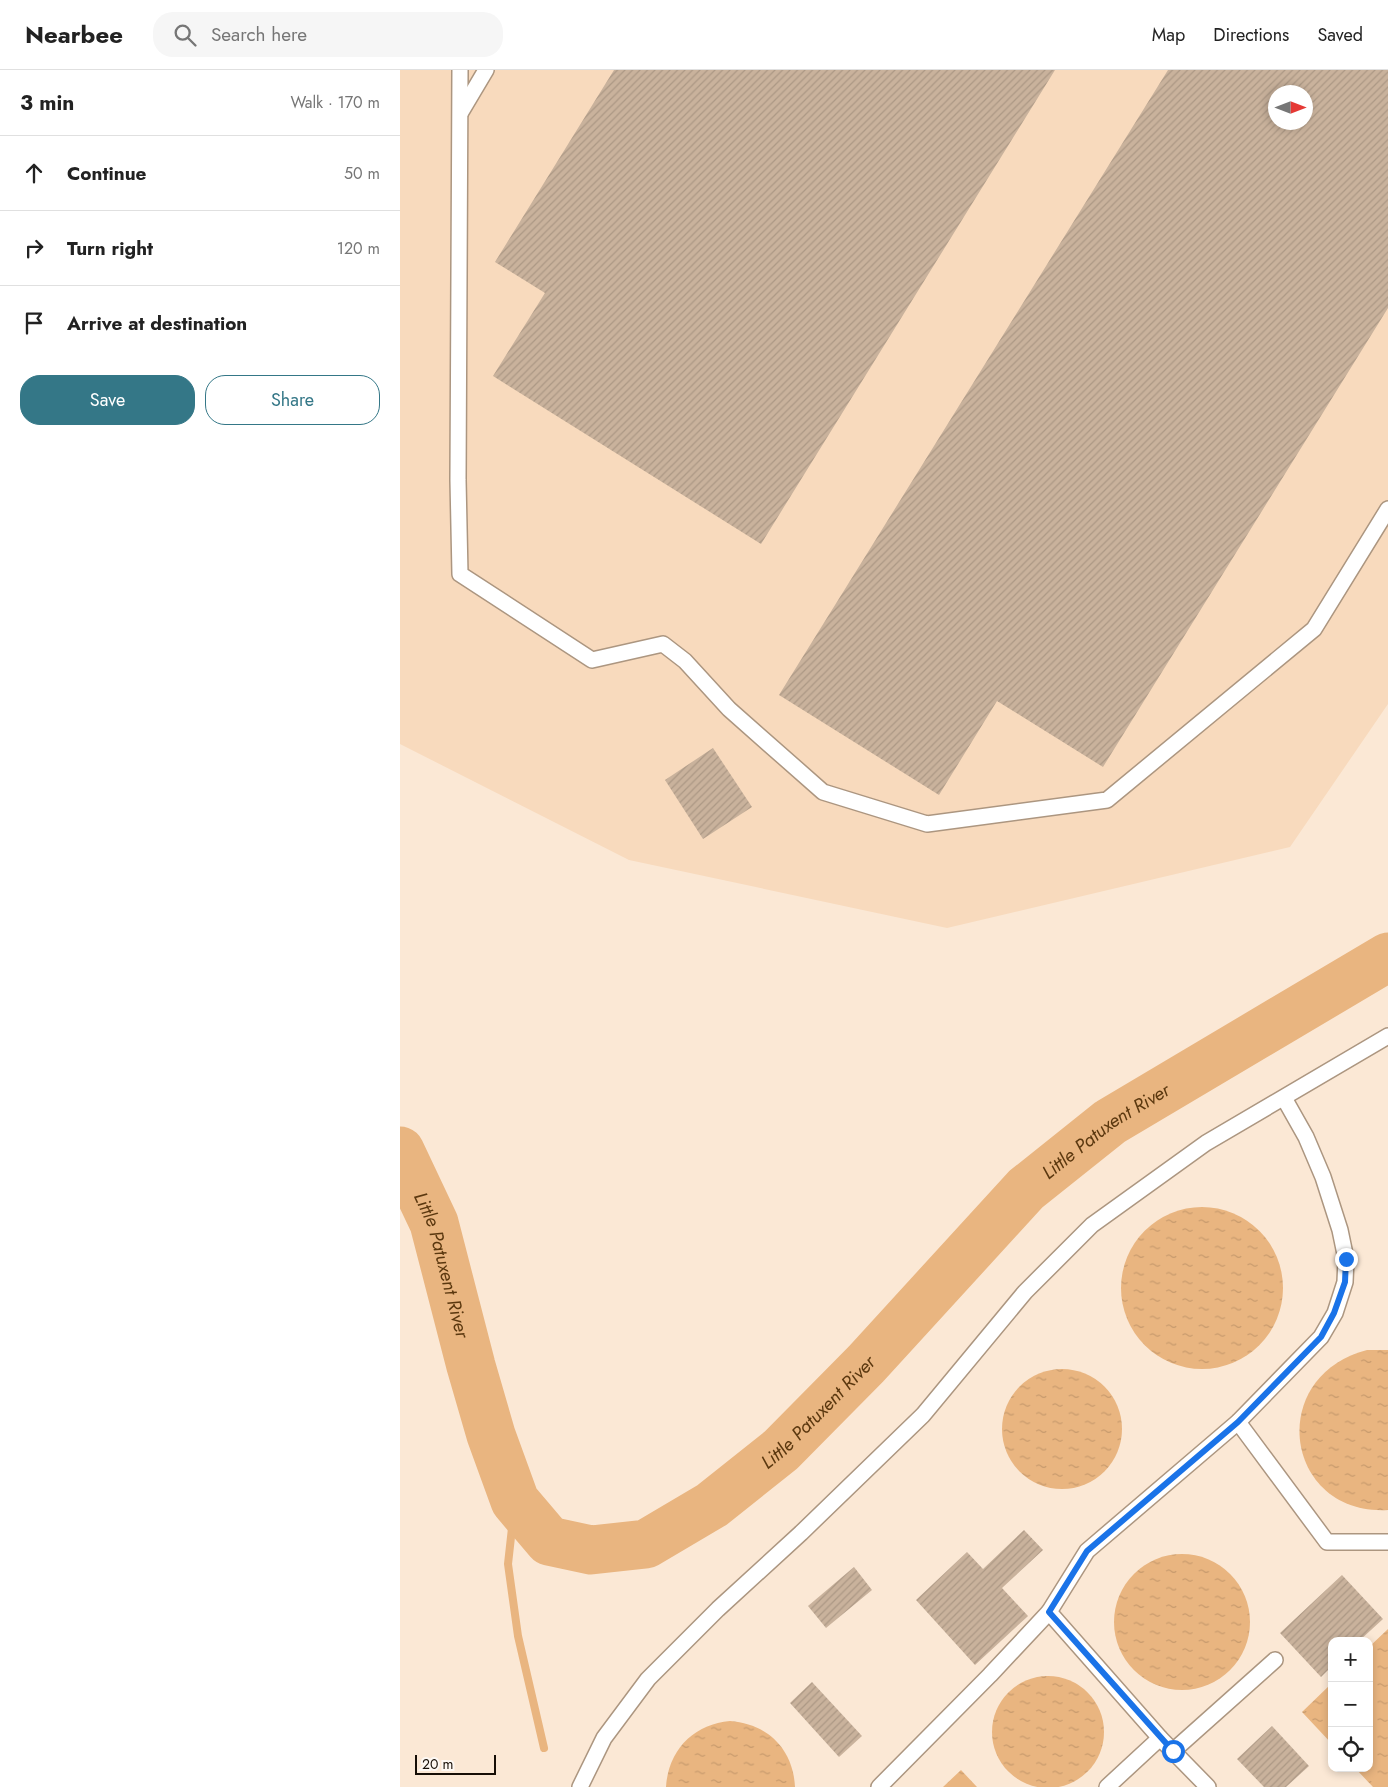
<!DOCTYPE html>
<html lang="en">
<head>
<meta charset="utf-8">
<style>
	:root { --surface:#fff; --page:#f6f6f6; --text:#222; --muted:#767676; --line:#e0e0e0; --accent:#347787 }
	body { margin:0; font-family:Jost,sans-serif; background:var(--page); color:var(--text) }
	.controls { position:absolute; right:15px; bottom:15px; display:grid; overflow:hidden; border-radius:10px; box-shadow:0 2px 8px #0003 }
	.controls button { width:45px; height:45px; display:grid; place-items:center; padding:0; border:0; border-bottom:1px solid var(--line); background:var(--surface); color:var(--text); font:25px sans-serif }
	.compass { position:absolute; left:868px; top:15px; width:45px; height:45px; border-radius:50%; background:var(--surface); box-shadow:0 2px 8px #0003; rotate:90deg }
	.scale { position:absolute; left:15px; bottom:12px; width:81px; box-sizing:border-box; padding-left:5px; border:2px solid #160e06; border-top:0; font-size:14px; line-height:18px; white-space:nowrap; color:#160e06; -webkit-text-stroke:4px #fdf8f3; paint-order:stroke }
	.stop { position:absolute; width:15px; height:15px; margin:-11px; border:4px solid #1a73e8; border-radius:50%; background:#fff }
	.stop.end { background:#1a73e8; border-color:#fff; box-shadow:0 1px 5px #0008 }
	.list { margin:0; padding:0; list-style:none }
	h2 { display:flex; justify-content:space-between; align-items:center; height:65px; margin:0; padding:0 20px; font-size:21px }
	h2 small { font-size:16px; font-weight:400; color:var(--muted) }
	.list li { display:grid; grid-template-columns:32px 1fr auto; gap:15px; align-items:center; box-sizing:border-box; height:75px; padding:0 20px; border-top:1px solid var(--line) }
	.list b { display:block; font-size:19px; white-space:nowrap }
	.list em { font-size:16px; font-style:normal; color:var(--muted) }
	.actions { display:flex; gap:10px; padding:15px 20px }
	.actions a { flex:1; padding:11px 0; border:1px solid var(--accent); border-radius:20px; text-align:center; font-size:18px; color:var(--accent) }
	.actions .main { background:var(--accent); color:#fff }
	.icon { flex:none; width:28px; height:28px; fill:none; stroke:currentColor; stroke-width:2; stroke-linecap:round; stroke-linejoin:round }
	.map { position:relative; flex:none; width:988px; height:1717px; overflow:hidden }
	header { display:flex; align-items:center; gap:30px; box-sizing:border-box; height:70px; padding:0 25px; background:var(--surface); border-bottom:1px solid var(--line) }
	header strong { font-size:24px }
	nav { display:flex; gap:28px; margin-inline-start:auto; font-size:18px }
	.search { width:350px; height:45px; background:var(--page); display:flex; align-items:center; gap:12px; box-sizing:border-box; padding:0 18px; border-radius:20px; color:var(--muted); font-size:19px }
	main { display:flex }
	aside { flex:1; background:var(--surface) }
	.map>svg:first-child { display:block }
</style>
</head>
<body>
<header>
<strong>Nearbee</strong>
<div class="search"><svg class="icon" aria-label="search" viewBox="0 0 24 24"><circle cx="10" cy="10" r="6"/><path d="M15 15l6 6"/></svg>Search here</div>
<nav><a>Map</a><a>Directions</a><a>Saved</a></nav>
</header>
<main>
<aside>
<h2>3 min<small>Walk · 170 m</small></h2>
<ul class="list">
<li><svg class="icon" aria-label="ahead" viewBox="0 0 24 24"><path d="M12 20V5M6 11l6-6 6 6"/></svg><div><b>Continue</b></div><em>50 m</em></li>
<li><svg class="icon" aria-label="right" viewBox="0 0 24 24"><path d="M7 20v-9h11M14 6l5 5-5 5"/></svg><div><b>Turn right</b></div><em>120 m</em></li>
<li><svg class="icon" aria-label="arrive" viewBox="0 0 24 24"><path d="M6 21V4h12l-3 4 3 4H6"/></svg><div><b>Arrive at destination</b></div></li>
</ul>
<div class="actions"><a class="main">Save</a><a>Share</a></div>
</aside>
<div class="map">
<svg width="988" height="1717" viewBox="0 0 988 1717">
	<defs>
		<pattern id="water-ripples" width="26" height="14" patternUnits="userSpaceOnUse" patternTransform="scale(1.25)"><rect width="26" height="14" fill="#e9b580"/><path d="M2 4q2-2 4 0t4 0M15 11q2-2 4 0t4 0" fill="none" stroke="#c79a6d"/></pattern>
		<pattern id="building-hatch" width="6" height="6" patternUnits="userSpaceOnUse" patternTransform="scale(1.25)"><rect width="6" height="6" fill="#c9b29c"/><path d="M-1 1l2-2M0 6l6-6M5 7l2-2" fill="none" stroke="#ac9885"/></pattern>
	</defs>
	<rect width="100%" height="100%" fill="#fbe8d5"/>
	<path fill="#f8dabd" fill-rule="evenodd" d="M0,0h988v634l-98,143 -343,81 -318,-68 -229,-116zM876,22h30v30h-30z"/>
	<g fill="url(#water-ripples)">
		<circle cx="802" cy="1218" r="81"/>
		<path d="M967,1280h21v160c-103,6 -124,-133 -21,-160z"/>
		<circle cx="662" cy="1359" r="60"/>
		<circle cx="782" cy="1552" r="68"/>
		<path d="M988,1559v158h-15l-18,-19h14v-121z"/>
		<circle cx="648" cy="1662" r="56"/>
		<path d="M932,1613v61l-30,-32z"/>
		<path d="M330,1651c38,3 63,28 65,66h-129c2,-37 28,-63 64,-66z"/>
		<path d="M561,1700l16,17h-34z"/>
	</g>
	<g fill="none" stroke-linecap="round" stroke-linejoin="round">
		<path stroke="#e9b580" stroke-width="8" d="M115,1431l-7,63 10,72 26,112"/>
		<path stroke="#e9b580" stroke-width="49" id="s1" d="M0,1081l34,72 37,143 20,69 24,66 34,40 42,9 55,-6 66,-39 69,-55 85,-86 160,-175 84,-67 278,-165"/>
	</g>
	<g fill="url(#building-hatch)" fill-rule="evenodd">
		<path d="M214,0h441l-294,474 -268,-168 52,-83 -50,-31z"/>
		<path d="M768,0h220v238l-285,459 -106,-66 -58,94 -160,-100zM876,22h30v30h-30z"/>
		<path d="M313,678l39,59 -49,32 -38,-59z"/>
		<path d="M624,1460l19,20 -41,38 26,28 -53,49 -59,-65 51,-48 16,17z"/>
		<path d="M454,1497l18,23 -46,38 -18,-22z"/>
		<path d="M942,1505l41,44 -24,22h-27v25l-11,11 -41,-44z"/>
		<path d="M412,1612l50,54 -23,21 -49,-54z"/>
		<path d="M872,1656l37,40 -23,21h-22l-27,-28z"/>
	</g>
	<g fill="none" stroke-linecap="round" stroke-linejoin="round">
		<g stroke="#ac9680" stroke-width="18">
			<g id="lane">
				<path d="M60,0l-2,410 2,94 132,86 71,-16 22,17 44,48 94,83 104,32 180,-24 207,-171 74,-120"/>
				<path d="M61,42l25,-42"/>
				<path d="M838,1352l89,120h61"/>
				<path d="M773,1681l102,-91"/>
				<path d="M180,1717l24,-49 44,-59 70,-70 83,-76 122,-118 102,-123 67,-67 114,-82 182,-107"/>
				<path d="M479,1717l111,-112 59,-63"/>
				<path d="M707,1717l53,-49"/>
				<path d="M808,1717l-48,-49 -111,-126 38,-61 151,-129 83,-85 14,-24 10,-31 1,-23 -6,-29 -17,-53 -17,-40 -22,-39"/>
			</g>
		</g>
		<use href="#lane" stroke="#fff" stroke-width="15"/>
	</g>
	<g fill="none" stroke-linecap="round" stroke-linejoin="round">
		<path stroke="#1a73e8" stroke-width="6" d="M773,1681l-124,-139 38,-61 151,-129 83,-85 13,-24 11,-31 1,-23"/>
	</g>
	<g text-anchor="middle" stroke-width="4" stroke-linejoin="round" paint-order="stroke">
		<g font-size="19" font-style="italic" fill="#5b380f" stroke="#fdf8f3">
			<text dy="7" stroke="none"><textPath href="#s1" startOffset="1142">Little Patuxent River</textPath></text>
			<text dy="7" stroke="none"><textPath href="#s1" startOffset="122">Little Patuxent River</textPath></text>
			<text dy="7" stroke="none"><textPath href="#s1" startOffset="738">Little Patuxent River</textPath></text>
		</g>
	</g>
</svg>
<div class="controls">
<button>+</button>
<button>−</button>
<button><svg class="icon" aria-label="locate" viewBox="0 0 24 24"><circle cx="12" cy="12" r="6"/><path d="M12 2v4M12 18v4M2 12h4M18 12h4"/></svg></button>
</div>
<svg class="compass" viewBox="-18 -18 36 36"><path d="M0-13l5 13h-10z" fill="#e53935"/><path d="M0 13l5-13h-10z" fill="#767676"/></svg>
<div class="scale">20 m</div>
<div class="stop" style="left:773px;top:1681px"></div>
<div class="stop end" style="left:946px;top:1189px"></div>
</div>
</main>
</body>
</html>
